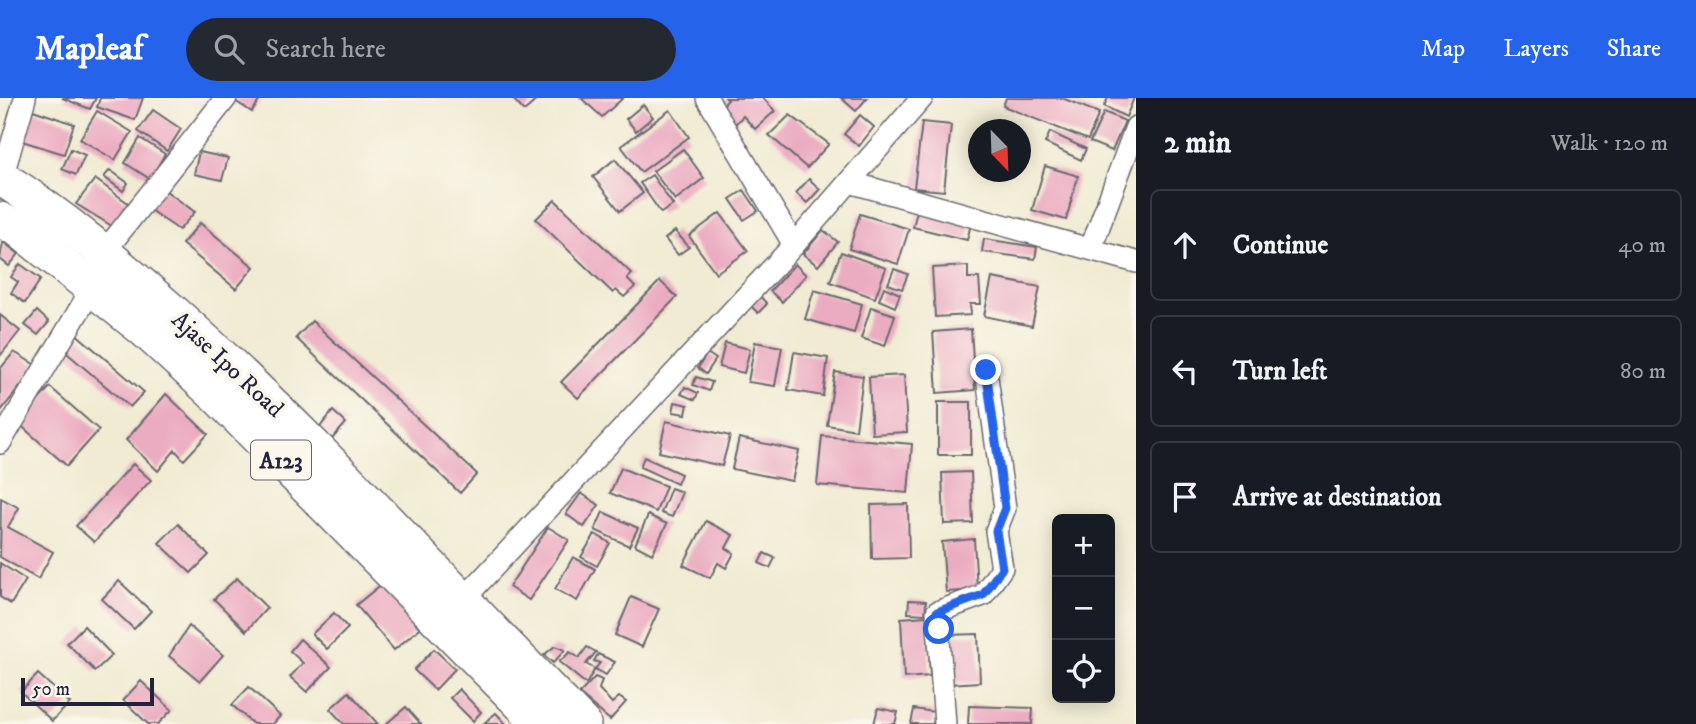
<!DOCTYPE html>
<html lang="en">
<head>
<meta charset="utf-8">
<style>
	:root { --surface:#171b24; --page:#242831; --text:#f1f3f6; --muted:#9ea1a6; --line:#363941; --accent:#2563eb }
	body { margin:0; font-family:"IM FELL DW Pica",serif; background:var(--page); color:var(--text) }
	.controls { position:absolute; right:21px; bottom:21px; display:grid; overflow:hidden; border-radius:10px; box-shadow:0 4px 18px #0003 }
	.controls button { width:63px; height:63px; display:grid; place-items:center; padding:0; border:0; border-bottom:2px solid var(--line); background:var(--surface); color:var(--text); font:35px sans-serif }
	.compass { position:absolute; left:968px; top:21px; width:63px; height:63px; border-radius:50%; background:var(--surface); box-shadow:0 4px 18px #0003; rotate:157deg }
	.scale { position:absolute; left:21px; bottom:18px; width:133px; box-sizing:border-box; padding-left:7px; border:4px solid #22223b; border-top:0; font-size:19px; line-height:24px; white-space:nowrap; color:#22223b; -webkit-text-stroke:5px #fbf7ec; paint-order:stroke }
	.stop { position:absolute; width:21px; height:21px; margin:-16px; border:5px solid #2563eb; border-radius:50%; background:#fff }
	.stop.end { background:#2563eb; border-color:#fff; box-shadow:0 2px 7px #0008 }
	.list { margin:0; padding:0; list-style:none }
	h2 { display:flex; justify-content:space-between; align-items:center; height:91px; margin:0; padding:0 28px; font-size:30px }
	h2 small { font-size:23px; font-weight:400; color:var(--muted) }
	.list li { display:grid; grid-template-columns:46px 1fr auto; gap:21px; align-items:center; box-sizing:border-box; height:112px; margin:0 14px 14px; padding:0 14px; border:2px solid var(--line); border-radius:10px }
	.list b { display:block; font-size:26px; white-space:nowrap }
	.list em { font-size:23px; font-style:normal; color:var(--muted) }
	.icon { flex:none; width:38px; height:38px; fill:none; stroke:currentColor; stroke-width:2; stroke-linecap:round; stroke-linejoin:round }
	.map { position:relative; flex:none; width:1136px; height:626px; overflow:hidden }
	header { display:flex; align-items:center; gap:42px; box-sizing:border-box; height:98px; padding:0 35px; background:var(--accent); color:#fff }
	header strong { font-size:33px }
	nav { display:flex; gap:38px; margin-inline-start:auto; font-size:24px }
	.search { width:490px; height:63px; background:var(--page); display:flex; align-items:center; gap:18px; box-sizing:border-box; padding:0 24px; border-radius:38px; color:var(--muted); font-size:26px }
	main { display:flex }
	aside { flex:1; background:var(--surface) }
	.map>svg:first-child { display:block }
</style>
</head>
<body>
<header>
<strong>Mapleaf</strong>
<div class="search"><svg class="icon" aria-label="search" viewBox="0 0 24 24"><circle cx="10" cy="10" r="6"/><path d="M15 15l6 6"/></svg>Search here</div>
<nav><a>Map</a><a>Layers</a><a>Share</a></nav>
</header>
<main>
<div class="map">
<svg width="1136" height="626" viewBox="0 0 1136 626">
	<rect width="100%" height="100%" fill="#fbf7ec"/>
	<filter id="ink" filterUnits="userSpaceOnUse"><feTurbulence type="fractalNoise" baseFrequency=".0143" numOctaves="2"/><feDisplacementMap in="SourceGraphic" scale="14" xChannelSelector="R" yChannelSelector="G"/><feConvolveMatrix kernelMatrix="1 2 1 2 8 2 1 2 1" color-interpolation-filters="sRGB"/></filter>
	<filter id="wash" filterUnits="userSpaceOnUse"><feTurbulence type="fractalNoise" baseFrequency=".00686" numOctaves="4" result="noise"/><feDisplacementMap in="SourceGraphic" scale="28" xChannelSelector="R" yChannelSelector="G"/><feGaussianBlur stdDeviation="1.57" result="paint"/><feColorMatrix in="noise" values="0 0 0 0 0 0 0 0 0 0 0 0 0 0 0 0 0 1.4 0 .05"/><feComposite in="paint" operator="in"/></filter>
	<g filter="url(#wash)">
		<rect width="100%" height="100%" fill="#f0ebd2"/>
		<g id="blocks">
			<g fill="#ebacc1">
				<path d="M62,0h34l-6,11z"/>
				<path d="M100,0h43l-8,22 -38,-13z"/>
				<path d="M237,0h24l-9,14 -17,-11z"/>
				<path d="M512,0h27l-15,13z"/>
				<path d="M581,0h42l-21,19z"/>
				<path d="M726,0h37l12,13 -20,18 -12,-13 -8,8 -15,-16 8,-8z"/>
				<path d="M841,0h26l-11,13z"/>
				<path d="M1006,0h56l37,15 -11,27 -85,-34z"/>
				<path d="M1108,0h26l-8,19 -22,-11z"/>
				<path d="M643,7l10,12 -17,14 -10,-12z"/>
				<path d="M33,12l41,14 -10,30 -42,-13z"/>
				<path d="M153,12l28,19 -14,22 -29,-20z"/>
				<path d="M670,12l19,27 -48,35 -20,-26z"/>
				<path d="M97,13l35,21 -17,28 -35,-21z"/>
				<path d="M1104,14l21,9 -13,30 -22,-9z"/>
				<path d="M790,17l39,29 -22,24 -38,-33z"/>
				<path d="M860,17l14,12 -15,19 -15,-12z"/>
				<path d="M922,24l29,3 -7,66 -30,-3z"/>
				<path d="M1050,34l36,17 -5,11 -36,-17z"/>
				<path d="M140,40l25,16 -15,25 -25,-16z"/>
				<path d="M71,51l14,6 -9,20 -14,-6z"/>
				<path d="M683,51l21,29 -29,22 -22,-29z"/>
				<path d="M199,54l29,6 -6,22 -28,-6z"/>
				<path d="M615,61l28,34 -23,18 -27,-34z"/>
				<path d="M1045,68l33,10 -12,44 -34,-10z"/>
				<path d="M110,72l18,13 -5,8 -19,-14z"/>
				<path d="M652,77l21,30 -12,8 -21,-30z"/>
				<path d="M95,81l33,24 -16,23 -36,-22z"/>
				<path d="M809,81l11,10 -13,14 -11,-10z"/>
				<path d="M162,90l33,24 -16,18 -32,-22z"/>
				<path d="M744,92l14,21 -14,9 -14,-21z"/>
				<path d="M555,102l77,74 -5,5 8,8 -11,10 -8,-7 -3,3 -77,-74z"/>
				<path d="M917,113l54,13 -4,16 -54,-13z"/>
				<path d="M720,115l28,38 -32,22 -27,-37z"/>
				<path d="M860,116l49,15 -11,35 -49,-15z"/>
				<path d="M200,125l54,44 -18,22 -54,-45z"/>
				<path d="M823,132l15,12 -20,24 -15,-12z"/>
				<path d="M675,133l14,16 -11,8 -13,-16z"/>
				<path d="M984,141l53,8 -2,12 -53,-7z"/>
				<path d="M3,144l16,12 -10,12 -9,-7z"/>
				<path d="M841,154l45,16 -11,30 -45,-16z"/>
				<path d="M20,166l21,15 -16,24 -14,-10 7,-11 -7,-5z"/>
				<path d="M795,166l11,11 -24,27 -12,-11z"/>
				<path d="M968,168v12h11l2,26h-11l1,11 -36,2 -3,-49z"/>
				<path d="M894,171l14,5 -6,15 -14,-5z"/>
				<path d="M992,180l48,9 -8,39 -48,-10z"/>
				<path d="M660,183l17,16 -99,101 -17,-16z"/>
				<path d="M884,189l16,7 -5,13 -16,-7z"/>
				<path d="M814,192l48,14 -8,29 -49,-14z"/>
				<path d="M757,195l10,11 -9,9 -10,-10z"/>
				<path d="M871,209l24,8 -10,31 -24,-8z"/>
				<path d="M37,213l12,11 -11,13 -13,-10z"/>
				<path d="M0,217l20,16 -20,25z"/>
				<path d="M312,223l165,153 -17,19 -164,-155z"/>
				<path d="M971,231l4,61 -38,3 -4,-61z"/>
				<path d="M75,235l69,59 -14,15 -69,-59z"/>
				<path d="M755,244l27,5 -7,39 -27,-4z"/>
				<path d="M725,245l25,6 -6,24 -25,-6z"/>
				<path d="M14,254l23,14 -37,46v-43z"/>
				<path d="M794,254l34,6 -5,38 -35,-6z"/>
				<path d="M707,255l9,6 -10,15 -8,-6z"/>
				<path d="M835,274l28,4 -7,54 -29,-5z"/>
				<path d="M904,277l3,57 -35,2 -3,-57z"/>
				<path d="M696,279l16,5 -3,9 -16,-6z"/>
				<path d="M50,289l49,43 -32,36 -49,-43z"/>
				<path d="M685,289l13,6 -3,7 -14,-6z"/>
				<path d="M166,296l42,40 -24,26 -9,-10 -17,21 -32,-31z"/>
				<path d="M675,304l13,3 -2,9 -13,-2z"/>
				<rect x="938" y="304" width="33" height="53"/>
				<path d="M333,313l13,12 -14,16 -13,-11z"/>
				<path d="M666,323l64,15 -8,30 -63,-14z"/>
				<path d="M822,338l90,8 -4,49 -91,-8z"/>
				<path d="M739,340l60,13 -7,30 -60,-12z"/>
				<path d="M644,359l37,17 -4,10 -37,-17z"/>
				<path d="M133,366l18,16 -57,62 -18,-16z"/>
				<path d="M621,370l45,18 -10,26 -46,-19z"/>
				<path d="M971,374l2,51 -29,1 -2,-51z"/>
				<path d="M671,390l11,4 -10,25 -11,-4z"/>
				<path d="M581,395l18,12 -15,22 -18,-13z"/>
				<path d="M1,400l18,10 -11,19 45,25 -15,27 -38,-22z"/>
				<path d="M908,406l1,54 -37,1 -1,-54z"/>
				<path d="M603,414l35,16 -9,18 -34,-16z"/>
				<path d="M648,417l19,9 -15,30 -17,-9z"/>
				<path d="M706,423l27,14 -7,13 8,5 -8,15 -8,-5 -8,15 -27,-13z"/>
				<path d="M178,426l31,31 -18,18 -32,-30z"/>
				<path d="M548,429l21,13 -40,60 -20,-13z"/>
				<path d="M595,436l15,9 -13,23 -16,-9z"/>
				<path d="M974,441l3,51 -31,2 -4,-50z"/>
				<path d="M764,455l11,5 -5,10 -11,-5z"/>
				<path d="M573,459l22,12 -18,32 -22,-12z"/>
				<path d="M0,465l26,17 -15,24 -11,-7z"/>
				<path d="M237,480l30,30 -21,23 -32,-32z"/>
				<path d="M119,483l32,30 -17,18 -32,-30z"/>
				<path d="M383,485l37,45 -26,22 -38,-45z"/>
				<path d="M631,499l28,12 -17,38 -27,-12z"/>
				<path d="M909,502l17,1 -1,13 -17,-1z"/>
				<path d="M334,515l14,15 -21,21 -15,-15z"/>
				<path d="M927,518l3,60 -26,2 -3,-60z"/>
				<path d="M84,528l28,29 -17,16 -28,-28z"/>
				<path d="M189,528l34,29 -23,26 -31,-25z"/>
				<path d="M978,536l2,48 -31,2 -2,-49z"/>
				<path d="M300,541l31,28 -24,25 -17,-15 13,-14 -13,-12z"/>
				<path d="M555,548l10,4 -12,13 -9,-8z"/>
				<path d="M587,549l9,5 -10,12 9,5 -9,15 -27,-22 11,-10 9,6z"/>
				<path d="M434,551l21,20 -20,21 -21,-20z"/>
				<path d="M598,556l17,8 -9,13 -11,-6 5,-6 -6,-2z"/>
				<path d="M38,576l32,29 -18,18 -31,-29z"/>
				<path d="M595,579l7,3 -3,9 13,14 7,-6 7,5 -16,18 -31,-26z"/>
				<path d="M141,583l31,29 -14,14h-10l-25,-24z"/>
				<path d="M249,589l31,29 -7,8h-20l-21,-19z"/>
				<path d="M459,591l22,23 -8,9 -23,-23z"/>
				<path d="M349,594l29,32h-34l-14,-15z"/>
				<path d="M969,608l64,2 -1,16h-64z"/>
				<path d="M406,609l15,17h-35z"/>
				<path d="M878,610l20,4 -3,12h-21z"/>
				<path d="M914,611l21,3 -2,12h-22z"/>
				<path d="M496,615l10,11h-23z"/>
			</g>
		</g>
	</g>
	<g filter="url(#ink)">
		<use href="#blocks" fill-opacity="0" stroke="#6a6870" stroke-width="2"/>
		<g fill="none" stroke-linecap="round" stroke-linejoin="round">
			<g stroke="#6a6870" stroke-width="24">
				<g id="minor">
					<path d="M707,0l87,147"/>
					<path d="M2,80l23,-80"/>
					<path d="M849,84l287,80"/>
					<path d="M1091,150l45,-121"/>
					<path d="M105,153l121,-153"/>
					<path d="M0,345l93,-156"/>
					<path d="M461,504l333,-357 128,-147"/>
					<path d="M945,626l-8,-112 46,-17 19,-27 -6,-37 9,-23 -19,-138"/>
				</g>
			</g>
			<g stroke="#6a6870" stroke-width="38">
				<g id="trunk">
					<path d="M0,79c64,40 119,88 175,137 144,128 272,273 408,410"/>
					<path d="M0,122l17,8 128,102 72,66 324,328"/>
				</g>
			</g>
			<use href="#minor" stroke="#fff" stroke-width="21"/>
			<use href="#trunk" stroke="#fff" stroke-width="35"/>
		</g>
	</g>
	<g fill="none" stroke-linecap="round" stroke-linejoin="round" filter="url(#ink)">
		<path stroke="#2563eb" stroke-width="9" d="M939,531l-2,-17 46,-17 19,-27 -6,-37 9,-23 -19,-138"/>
	</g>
	<g text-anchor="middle" stroke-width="7" stroke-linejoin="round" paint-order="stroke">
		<rect fill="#fbf7ec" stroke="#636270" stroke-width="2" x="251" y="342.5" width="60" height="39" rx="5"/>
		<g font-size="23" font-weight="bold" fill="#22223b">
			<text x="281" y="370">A123</text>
		</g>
		<g font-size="24" fill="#22223b" stroke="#fbf7ec">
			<text transform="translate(228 266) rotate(43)" y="8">Ajase Ipo Road</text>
		</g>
	</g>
</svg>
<div class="controls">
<button>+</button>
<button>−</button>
<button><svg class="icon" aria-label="locate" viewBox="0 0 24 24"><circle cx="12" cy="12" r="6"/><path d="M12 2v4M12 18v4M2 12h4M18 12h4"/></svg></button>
</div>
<svg class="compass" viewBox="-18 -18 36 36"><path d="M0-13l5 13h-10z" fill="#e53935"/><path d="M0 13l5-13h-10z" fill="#9ea1a6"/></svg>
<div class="scale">50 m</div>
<div class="stop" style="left:939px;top:531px"></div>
<div class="stop end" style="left:986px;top:272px"></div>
</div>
<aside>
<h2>2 min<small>Walk · 120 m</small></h2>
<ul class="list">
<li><svg class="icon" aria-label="ahead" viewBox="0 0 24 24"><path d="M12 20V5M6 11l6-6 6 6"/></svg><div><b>Continue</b></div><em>40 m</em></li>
<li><svg class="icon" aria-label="left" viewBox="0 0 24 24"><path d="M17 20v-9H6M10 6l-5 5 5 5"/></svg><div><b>Turn left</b></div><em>80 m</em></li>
<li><svg class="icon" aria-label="arrive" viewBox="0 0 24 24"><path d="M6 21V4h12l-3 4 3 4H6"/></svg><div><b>Arrive at destination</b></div></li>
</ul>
</aside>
</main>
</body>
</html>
